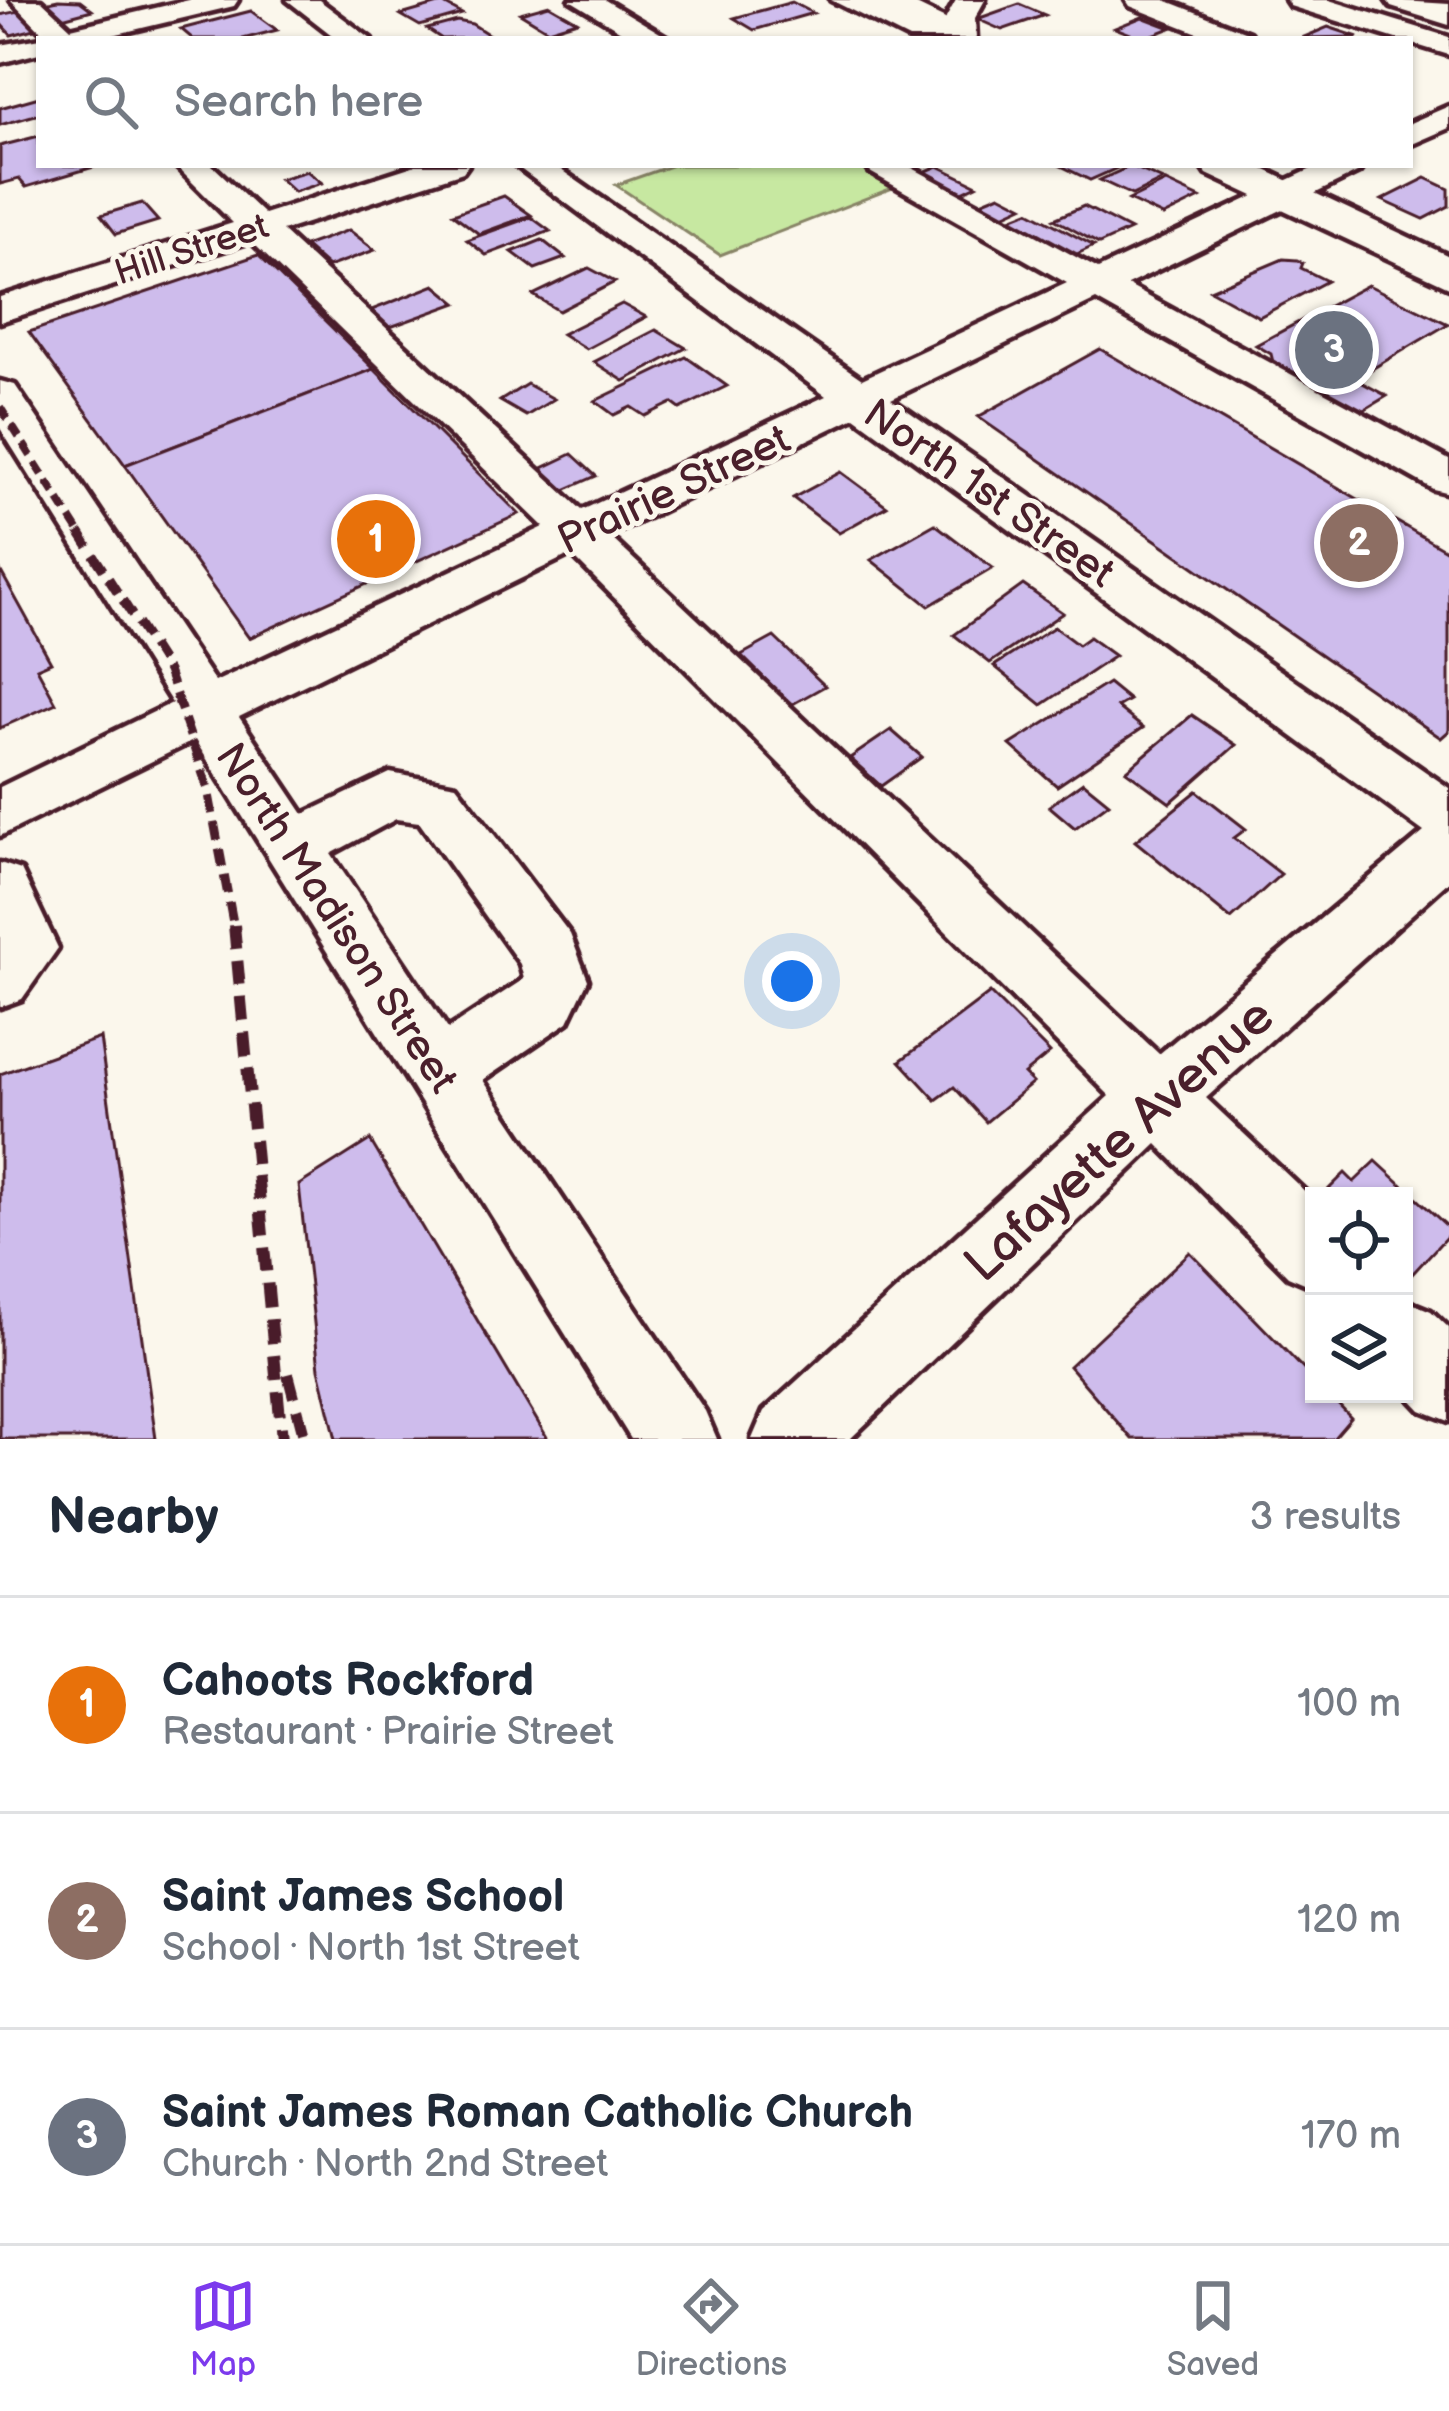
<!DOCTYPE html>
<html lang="en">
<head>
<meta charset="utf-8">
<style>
	:root { --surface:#fff; --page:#f6f6f7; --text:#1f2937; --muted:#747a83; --line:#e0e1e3; --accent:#7c3aed }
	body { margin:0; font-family:"Balsamiq Sans",sans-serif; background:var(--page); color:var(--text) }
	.controls { position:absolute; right:36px; bottom:36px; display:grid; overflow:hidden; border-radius:0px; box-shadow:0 3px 9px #0004 }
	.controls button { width:108px; height:108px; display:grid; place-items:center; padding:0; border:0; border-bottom:3px solid var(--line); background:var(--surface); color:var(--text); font:60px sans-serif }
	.you { position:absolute; left:792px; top:981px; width:42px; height:42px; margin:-30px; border:9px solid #fff; border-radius:50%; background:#1a73e8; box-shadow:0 0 0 18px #1a73e833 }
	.badge { display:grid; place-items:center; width:78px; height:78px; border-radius:50%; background:var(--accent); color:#fff; font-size:39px; font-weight:700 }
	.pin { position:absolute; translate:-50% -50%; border:6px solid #fff; box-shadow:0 3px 12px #0006 }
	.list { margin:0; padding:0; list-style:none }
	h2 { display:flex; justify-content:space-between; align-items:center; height:156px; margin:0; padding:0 48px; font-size:51px }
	h2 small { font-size:39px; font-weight:400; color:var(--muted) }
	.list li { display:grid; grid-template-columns:78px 1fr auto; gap:36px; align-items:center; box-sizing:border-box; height:216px; padding:0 48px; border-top:3px solid var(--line) }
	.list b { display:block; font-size:45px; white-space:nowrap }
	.list p { margin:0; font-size:39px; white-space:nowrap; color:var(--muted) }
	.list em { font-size:39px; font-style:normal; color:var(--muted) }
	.icon { flex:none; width:66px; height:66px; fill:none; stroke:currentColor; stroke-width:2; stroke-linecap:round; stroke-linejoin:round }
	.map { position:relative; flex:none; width:1449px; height:1439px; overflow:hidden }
	.search { position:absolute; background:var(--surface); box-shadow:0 3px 9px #0004; left:36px; right:36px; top:36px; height:132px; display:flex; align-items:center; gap:30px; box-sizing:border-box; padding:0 42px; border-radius:0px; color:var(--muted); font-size:45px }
	.sheet { height:804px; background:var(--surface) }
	nav { display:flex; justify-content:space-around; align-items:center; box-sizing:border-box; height:168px; border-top:3px solid var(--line); background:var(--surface); font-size:33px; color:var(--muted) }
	nav a { display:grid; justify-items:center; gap:6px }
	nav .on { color:var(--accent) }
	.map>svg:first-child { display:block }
</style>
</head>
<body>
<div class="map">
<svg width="1449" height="1439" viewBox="0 0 1449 1439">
	<rect width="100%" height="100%" fill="#fbf7ec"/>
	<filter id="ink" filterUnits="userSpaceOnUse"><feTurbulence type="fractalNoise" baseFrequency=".00833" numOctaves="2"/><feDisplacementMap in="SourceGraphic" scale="24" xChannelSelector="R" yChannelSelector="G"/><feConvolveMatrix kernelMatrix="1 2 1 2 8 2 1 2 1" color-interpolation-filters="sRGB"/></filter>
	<g filter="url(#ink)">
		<path fill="#c7e8a1" stroke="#888466" stroke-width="3" d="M673,165h196l34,19 -183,71 -104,-70z"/>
		<g fill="#cebcec" stroke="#4a1f2b" stroke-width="3">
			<path d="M58,0l22,1 12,9 -30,8 -18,-15z"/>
			<path d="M792,2l21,11 -59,17 -20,-12z"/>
			<path d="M442,3l20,11 -42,12 -19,-11z"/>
			<path d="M1019,4l26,11 -43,15 -25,-11z"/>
			<path d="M549,5l28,16 -29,9 -28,-17z"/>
			<path d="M24,10l19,17 -32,8 -11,-12v-8z"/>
			<path d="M251,11l26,19 -34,9h-50l-12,-10z"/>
			<path d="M1142,17l29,11 -28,11 -28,-11z"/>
			<path d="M457,21l15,3 22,14 -52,1 -15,-10z"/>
			<path d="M1328,27l30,10 -56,1z"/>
			<path d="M39,97v17l-39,11v-17z"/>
			<path d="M39,136v29l58,1 -71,21 -7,-8 -19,5v-38z"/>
			<path d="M1059,165h65l-34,15z"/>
			<path d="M938,166l39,19 -23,11 -37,-21z"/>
			<path d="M1131,166l32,14 -31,15 -32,-15z"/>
			<path d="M307,171l15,12 -28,9 -14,-13z"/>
			<path d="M1426,178l23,11v17l-25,13 -42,-19z"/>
			<path d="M1166,182l34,16 -37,18 -34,-16z"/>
			<path d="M1000,194l23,12 -24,11 -23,-13z"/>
			<path d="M504,196l27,19 -52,19 -26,-20z"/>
			<path d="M142,203l16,18 -42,13 -15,-19z"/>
			<path d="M1084,206l46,24 -31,14 -45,-25z"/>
			<path d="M1029,211l65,35 -28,13 -65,-37z"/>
			<path d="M531,217l19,14 -64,24 -19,-15z"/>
			<path d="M349,230l26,20 -47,17 -24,-21z"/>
			<path d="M542,240l23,18 -30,11 -23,-17z"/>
			<path d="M258,255l116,114 -249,96 -96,-133z"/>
			<path d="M1283,259l14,1 6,3 -2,5 26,13 -68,36 -49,-27z"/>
			<path d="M589,268l26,14 -56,29 -26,-16z"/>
			<path d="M435,285l22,18 -75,27 -18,-17z"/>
			<path d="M1368,285l80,39 -93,55 32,17 -30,18 -35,-20 25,-14 -15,-9 -15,9 -21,-2 -22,-12 -3,-12 -15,-9z"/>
			<path d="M622,304l24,13 -60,32 -24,-15z"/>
			<path d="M656,330l30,18 -62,33 -30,-19z"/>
			<path d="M1100,349l349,203v179l-8,7 -463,-321z"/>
			<path d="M686,357l41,29 -47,23 -8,-6 -27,13 -14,-9 -17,8 -19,-14z"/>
			<path d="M374,369l145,145 -270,124 -124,-173z"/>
			<path d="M527,384l27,15 -28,17 -26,-15z"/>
			<path d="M572,454l24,22 -43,19 -23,-21z"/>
			<path d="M841,472l46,34 -48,27 -46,-35z"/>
			<path d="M935,524l58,44 -64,38 -58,-46z"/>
			<path d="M0,570l51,92 -14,6 19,35 -56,25z"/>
			<path d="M1023,585l40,28 -73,50 -36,-28z"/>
			<path d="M1054,627l24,18 11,-8 26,19 -73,49 -48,-39z"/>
			<path d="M774,637l51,49 -34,19 -50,-50z"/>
			<path d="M1108,683l21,17 -12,7 26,21 -86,58 -47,-41z"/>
			<path d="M1192,715l44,30 -66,58 -44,-32z"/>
			<path d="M891,730l31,27 -41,29 -31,-28z"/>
			<path d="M1083,782l26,21 -34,25 -26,-22z"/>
			<path d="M1197,791l49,38 -12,9 47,36 -50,45 -96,-78z"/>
			<path d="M990,993l60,60 -26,21 9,9 -47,39 -32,-35 -18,13 -36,-39z"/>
			<path d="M100,1038l56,401h-156v-365z"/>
			<path d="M370,1140l178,299h-212l-17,-70 -20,-184z"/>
			<path d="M1376,1161l73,67v6l-45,49v-87h-67l-8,-7 16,-16 9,9z"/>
			<path d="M1190,1252l124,128v14h14l23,24 -18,21h-201l-63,-73z"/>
		</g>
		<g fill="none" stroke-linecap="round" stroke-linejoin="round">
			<g stroke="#4a1f2b" stroke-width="9">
				<g id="minor">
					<path d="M11,0h30l30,28 118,-28h49l-4,6 -138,33h-57v14l-39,10v-18l47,-8z"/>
					<path d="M287,0h32l52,39h-34z"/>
					<path d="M570,0h35l65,39h-36z"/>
					<path d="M831,0h37l78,37v-19l10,-18h29l-10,18 1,21h-67z"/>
					<path d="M1126,0h39l84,33 5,6h-41l-83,-33z"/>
					<path d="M1286,0h43l120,37v18l-39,-12v-4h-14l-106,-33z"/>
					<path d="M1449,106v22l-39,17v-22z"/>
					<path d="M175,165h37l52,49 152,-49h52l-5,7 -181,59 300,279 244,-114 -311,-231h39l308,214 205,-96 -197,-111 -5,-7h42l191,104 222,-104h44l-5,7 -232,113 322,175v33l-16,-4 -337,-189 -205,99 558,389v93l-243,217 108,102v87l-26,-11 -131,-132 -307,295h-98l12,-28 346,-315 -539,-542 -332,163 65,97 86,-41 66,12 114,149 18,46 -20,42 -85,58 222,331 12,28h-86l-436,-699 -195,96v-49l172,-84 -172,-275v-47l15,4 200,297 329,-155 -293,-286 -251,81v-25l233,-74zM855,417l569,415 -265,222 -550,-518zM396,819l23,3 101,142 4,15 -76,50 -117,-175z"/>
					<path d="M0,863l21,7 37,78 -36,51 -22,8z"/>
					<path d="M1404,1300l27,11 18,17v93l-28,-11 -17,-18z"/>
				</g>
			</g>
			<g stroke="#4a1f2b" stroke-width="9">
				<g id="major">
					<path d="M862,0h44l64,31 5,8h-46l-62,-32z"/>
					<path d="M1386,0l63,4v21l-58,-18z"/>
					<path d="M1201,165h54l194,91v31l-242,-113z"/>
				</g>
			</g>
			<use href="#minor" fill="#fbf7ec" fill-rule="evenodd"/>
			<use href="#major" fill="#fbf7ec" fill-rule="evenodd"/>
			<path stroke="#4a1f2b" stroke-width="8" stroke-dasharray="14 8" stroke-linecap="butt" d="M0,407l81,128"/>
			<path stroke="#4a1f2b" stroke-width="9" stroke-dasharray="18 9" stroke-linecap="butt" d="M79,532l89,139 40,118 26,139"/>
			<g stroke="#4a1f2b" stroke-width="12" stroke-dasharray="24 12" stroke-linecap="butt">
				<path d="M234,925l48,514"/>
				<path d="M288,1374l17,65"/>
			</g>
		</g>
	</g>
	<g text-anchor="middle" stroke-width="10" stroke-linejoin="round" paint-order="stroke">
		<g font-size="36" fill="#4a1f2b" stroke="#fbf7ec">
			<text transform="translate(191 248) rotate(-18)" y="13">Hill Street</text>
		</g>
		<g font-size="42" fill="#4a1f2b" stroke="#fbf7ec">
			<text transform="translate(673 488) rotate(-25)" y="15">Prairie Street</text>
			<text transform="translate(990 492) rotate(35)" y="15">North 1st Street</text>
			<text transform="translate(338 917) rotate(57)" y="15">North Madison Street</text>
		</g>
		<g font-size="51" fill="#4a1f2b" stroke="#fbf7ec">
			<text transform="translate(1118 1139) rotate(-42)" y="18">Lafayette Avenue</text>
		</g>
	</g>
</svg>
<div class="controls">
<button><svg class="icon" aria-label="locate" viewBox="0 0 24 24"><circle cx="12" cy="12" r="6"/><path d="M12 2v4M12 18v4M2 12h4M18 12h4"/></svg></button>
<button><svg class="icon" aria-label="layers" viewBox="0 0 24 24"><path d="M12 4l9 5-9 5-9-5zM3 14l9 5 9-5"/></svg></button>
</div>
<div class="you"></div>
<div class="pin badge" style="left:376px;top:539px;background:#e8710a">1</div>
<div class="pin badge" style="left:1359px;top:543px;background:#8d6e63">2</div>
<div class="pin badge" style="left:1334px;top:350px;background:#6b7280">3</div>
<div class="search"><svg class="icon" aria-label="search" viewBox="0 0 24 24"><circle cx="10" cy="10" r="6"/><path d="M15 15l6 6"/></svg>Search here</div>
</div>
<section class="sheet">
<h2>Nearby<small>3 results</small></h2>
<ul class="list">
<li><span class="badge" style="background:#e8710a">1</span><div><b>Cahoots Rockford</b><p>Restaurant · Prairie Street</p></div><em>100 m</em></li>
<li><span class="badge" style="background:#8d6e63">2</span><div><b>Saint James School</b><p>School · North 1st Street</p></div><em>120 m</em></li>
<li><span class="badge" style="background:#6b7280">3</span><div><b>Saint James Roman Catholic Church</b><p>Church · North 2nd Street</p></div><em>170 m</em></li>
</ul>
</section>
<nav>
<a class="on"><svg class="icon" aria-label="map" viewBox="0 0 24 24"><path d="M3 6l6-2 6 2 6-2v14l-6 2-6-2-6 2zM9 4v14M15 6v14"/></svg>Map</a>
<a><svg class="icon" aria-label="directions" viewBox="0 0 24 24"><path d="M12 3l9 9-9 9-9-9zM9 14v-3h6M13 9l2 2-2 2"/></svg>Directions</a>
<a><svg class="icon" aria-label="saved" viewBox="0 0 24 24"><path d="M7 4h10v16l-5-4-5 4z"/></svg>Saved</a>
</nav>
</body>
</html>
